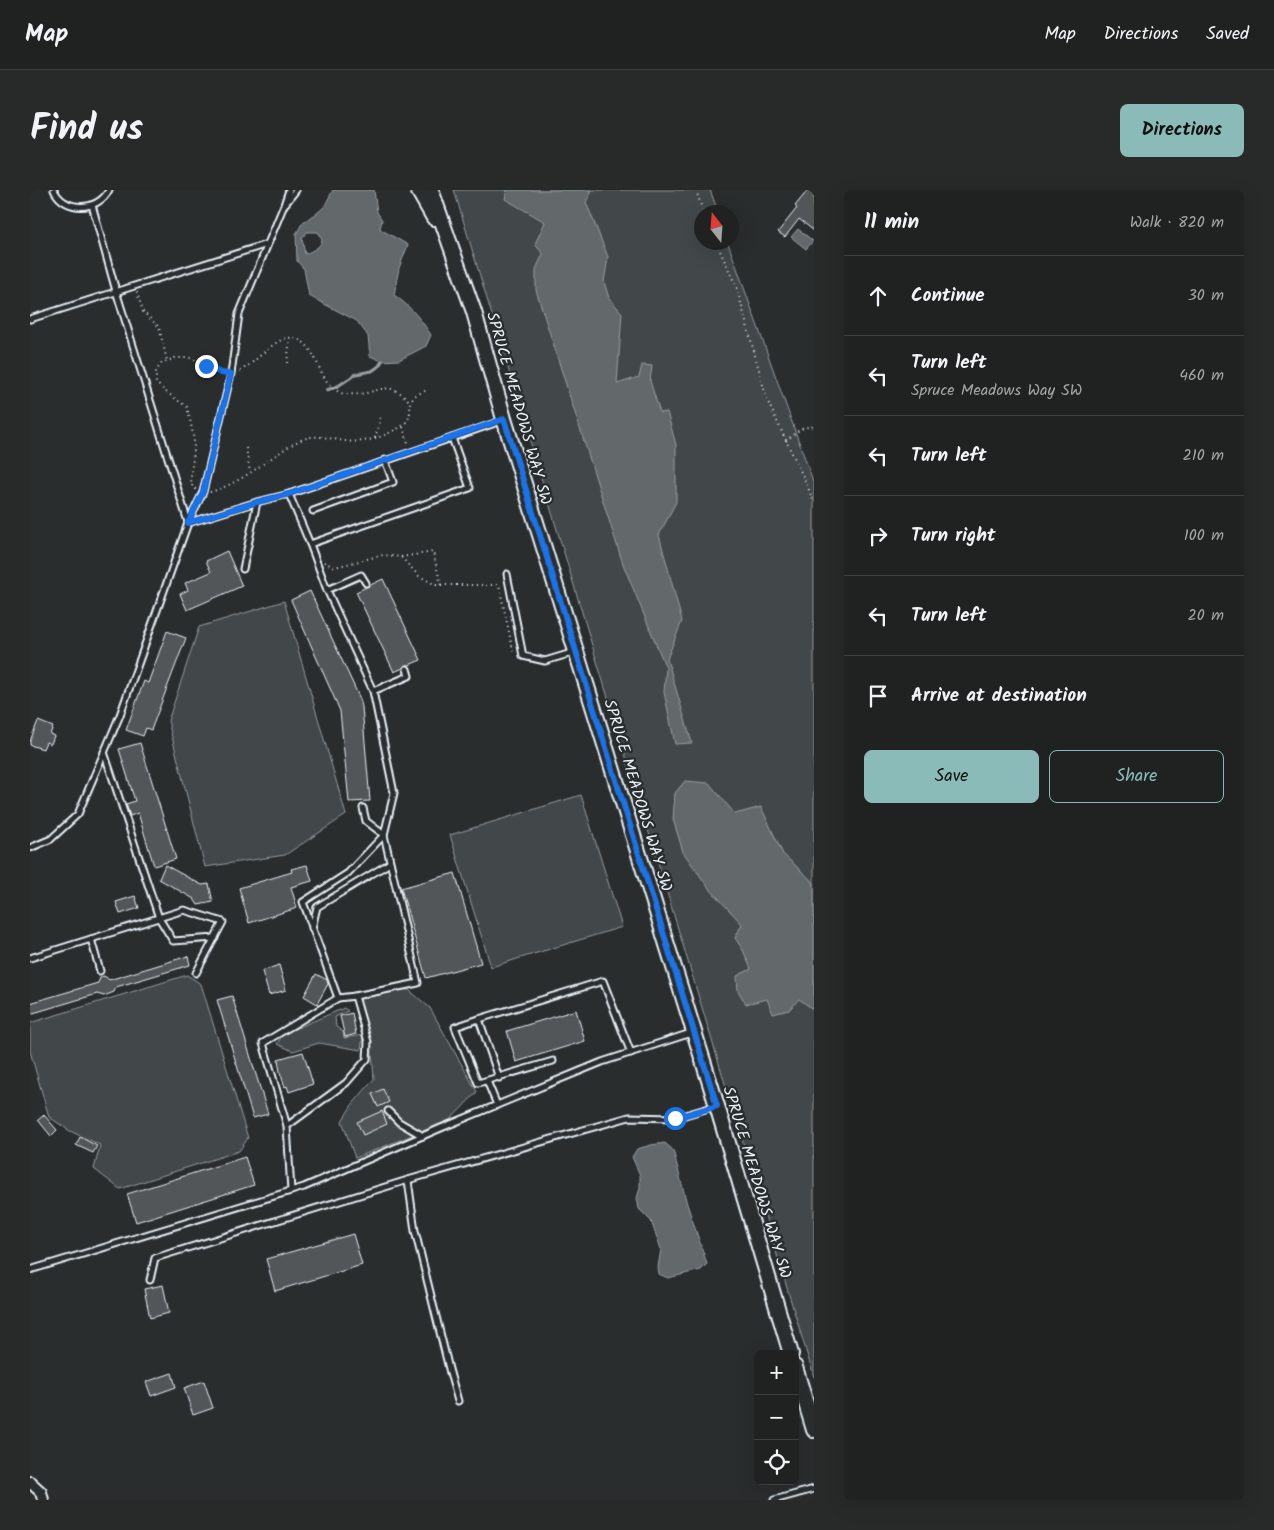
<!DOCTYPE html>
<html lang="en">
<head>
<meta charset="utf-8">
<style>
	:root { --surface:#202222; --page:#282a2a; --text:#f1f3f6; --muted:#a2a4a5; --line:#3d3f40; --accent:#8bbbb9 }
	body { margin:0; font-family:Kalam,sans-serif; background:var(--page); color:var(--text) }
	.controls { position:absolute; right:15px; bottom:15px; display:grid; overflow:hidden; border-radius:8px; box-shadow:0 5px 20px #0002 }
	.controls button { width:45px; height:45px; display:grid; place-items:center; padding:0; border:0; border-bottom:1px solid var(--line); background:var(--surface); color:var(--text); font:25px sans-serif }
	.compass { position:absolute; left:664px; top:15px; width:45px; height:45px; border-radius:50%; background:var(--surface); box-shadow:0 5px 20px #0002; rotate:343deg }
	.stop { position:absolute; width:15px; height:15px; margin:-11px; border:4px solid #1a73e8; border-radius:50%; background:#fff }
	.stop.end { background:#1a73e8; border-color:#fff; box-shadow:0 1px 5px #0008 }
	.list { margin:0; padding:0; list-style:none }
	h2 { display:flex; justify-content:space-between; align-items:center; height:65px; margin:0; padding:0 20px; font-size:21px }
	h2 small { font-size:16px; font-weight:400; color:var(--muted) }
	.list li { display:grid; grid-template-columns:32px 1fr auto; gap:15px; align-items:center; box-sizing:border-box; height:80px; padding:0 20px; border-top:1px solid var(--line) }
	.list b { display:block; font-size:19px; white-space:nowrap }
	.list p { margin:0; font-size:16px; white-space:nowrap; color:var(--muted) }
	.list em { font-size:16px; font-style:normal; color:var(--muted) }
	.actions { display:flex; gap:10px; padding:15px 20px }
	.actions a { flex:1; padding:11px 0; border:1px solid var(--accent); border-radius:8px; text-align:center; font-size:18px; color:var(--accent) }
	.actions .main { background:var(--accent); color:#111 }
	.icon { flex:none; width:28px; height:28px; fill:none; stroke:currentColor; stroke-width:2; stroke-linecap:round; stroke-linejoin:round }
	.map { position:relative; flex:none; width:784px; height:1310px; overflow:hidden; border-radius:8px }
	header { display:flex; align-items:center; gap:30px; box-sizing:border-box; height:70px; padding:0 25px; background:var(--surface); border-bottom:1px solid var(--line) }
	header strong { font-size:24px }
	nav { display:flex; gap:28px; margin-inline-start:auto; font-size:18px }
	.intro { display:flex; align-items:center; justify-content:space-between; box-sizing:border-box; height:120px; padding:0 30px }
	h1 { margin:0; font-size:35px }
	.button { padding:12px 22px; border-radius:8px; background:var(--accent); color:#111; font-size:18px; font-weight:700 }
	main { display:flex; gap:30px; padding:0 30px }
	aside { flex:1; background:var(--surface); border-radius:8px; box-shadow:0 5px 20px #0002 }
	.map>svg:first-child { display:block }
</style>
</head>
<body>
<header>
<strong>Map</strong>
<nav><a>Map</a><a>Directions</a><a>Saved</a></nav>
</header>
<div class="intro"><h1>Find us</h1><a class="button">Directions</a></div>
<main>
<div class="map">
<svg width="784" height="1310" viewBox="0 0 784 1310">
	<rect width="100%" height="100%" fill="#2a2d2e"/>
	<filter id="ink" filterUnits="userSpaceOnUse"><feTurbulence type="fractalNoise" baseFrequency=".02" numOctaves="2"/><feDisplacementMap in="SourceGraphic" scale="10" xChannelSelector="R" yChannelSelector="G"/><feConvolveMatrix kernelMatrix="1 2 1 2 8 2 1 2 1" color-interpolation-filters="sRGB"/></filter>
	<g filter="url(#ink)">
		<g fill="#424648" stroke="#959ca0">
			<path d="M424,0h256l8,22h-16v30l26,1 86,241v893z"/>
			<path d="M254,411l62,214 -61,40 -80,12 -37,-146 31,-94z"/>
			<path d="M551,605l41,132 -131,40 -41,-132z"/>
			<path d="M157,785l14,9 47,154 -9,13 -119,38 -26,-20 6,-24 -30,-14 -21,-14 -19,-66v-28z"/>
			<path d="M352,798l27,2 21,18 47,84 -27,28 -95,38 -13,-37 10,-16 22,-26 -3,-38 -12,-43z"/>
			<path d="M314,818l4,3 -13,6 1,10 7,5 1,6 19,-3 -2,15 -42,-7 -26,8 -16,-7 6,-10z"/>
		</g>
		<g fill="#63686b" stroke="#989fa3" fill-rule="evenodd">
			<path d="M303,0h41l3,22 5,8 -2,9 28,16 -9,23 -5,27c16,11 27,24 37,40l-5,11 -27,14 -17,1 -12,-5 -2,-20 -11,-15 -48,-25 -5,-27 -7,-8 -1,-27 7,-12 13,-8 8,-7zM277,42h11l4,8c-1,7 -10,11 -17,14l-3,-16z"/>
			<path d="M477,0h84v3l-5,9 22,55 -4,25 5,16 13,15 -5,71 22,-7 3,-12 10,1 -2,15 10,32 7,-1 9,33v57l-17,33 23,86 -15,38 25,84 -17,1 -11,-52 2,-24 -43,-104 -87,-274v-21l7,-15 -8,-10 10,-22 -40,-23z"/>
			<path d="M768,39l15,12 -7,8 -15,-12z"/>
			<path d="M655,591l24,2 26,31 26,-7 22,47 31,29v127l-15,-11 -10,11 -16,4 -6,-15 -21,5 -8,-13 -1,-15 14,-7 -8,-19 -8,-12 7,-14 -34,-37 -25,-35 -10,-33 2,-26z"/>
			<path d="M635,953l8,7 14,54 20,60 -6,6 -33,8 -9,-4 -1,-7 3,-18 -10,-28 -12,-12 -2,-11 3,-10v-13l-8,-18 5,-8 14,-4z"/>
		</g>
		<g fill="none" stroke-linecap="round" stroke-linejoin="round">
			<path stroke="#989fa3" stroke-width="3" d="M297,200l11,-4 18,-12 16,-3 7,-5 3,-5"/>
		</g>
		<g fill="#535759" stroke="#e8f1f8">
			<path d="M778,0h6v41l-15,-12 -14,18 -7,-5 19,-24 -2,-2z"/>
			<path d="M197,361l15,35 -55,24 -7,-16 8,-4 -3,-7 26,-11 -5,-11z"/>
			<path d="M353,389l38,81 -12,5h-4l-2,3 -9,4 -38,-80z"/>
			<path d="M280,401l50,108 2,8 8,94 -21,1 -9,-91 -49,-111z"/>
			<path d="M137,441l19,7 -35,92 -5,-2 -3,8 -17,-6 18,-49 4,2z"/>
			<path d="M8,531l15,6 -3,7 4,2 -3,8 -5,-2 -3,7 -13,-4v-4z"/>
			<path d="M110,553l36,116 -22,7 -16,-53 -8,3 -4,-12 9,-3 -16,-52z"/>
			<path d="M135,675l37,20 7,-1 4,18 -15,3 -4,-6 -35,-20z"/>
			<path d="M277,675l5,16 -21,6 6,21 -48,15 -10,-35 53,-16 -1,-3z"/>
			<path d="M425,683l26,90 -55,15 -25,-90z"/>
			<path d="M105,706l4,12 -19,6 -4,-12z"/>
			<path d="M158,766l2,9 -74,22 -2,5 -10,4 -7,-2 -67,20v-11l68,-20 2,-5 3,-2 3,1 3,3z"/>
			<path d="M249,775l7,25 -17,5 -7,-24z"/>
			<path d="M286,784l11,6 1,4 -11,20 -13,-8z"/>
			<path d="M202,806l36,118 -15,4 -36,-118z"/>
			<path d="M546,820l9,31 -69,21 -9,-31z"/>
			<path d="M322,823l4,21 -11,3 -5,-21z"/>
			<path d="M273,862l10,32 -24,8 -2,-6 -2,1 -5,-15 -2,-13z"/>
			<path d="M353,899l6,13 -11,5 -6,-13z"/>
			<path d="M352,921l5,13 -24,11 -6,-13z"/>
			<path d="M14,925l13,15 -6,6 -13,-16z"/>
			<path d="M50,947l17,9 -4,7 -17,-8z"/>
			<path d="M215,967l9,28 -118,37 -9,-28z"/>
			<path d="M323,1044l9,31 -87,26 -9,-32z"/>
			<path d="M133,1095l6,28 -19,5 -6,-29z"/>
			<path d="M142,1183l4,14 -25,9 -5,-14z"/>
			<path d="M174,1191l9,27 -20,7 -9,-27z"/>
		</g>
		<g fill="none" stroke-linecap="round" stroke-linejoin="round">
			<g stroke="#e8f1f8" stroke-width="9">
				<g id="service">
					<path d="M24,0c10,22 44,22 55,0"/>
					<path d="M256,13l10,-13"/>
					<path d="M62,15l24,86 72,231"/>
					<path d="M0,129l237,-75"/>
					<path d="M259,304l21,50 17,46 46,101 21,102 -10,42 -36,38 -45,29 35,96"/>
					<path d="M283,321l80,-29 -8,-22"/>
					<path d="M158,333l69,-21 32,-8 215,-74"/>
					<path d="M280,354l160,-56 -18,-50"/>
					<path d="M213,379l14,-67"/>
					<path d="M477,384l16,82 22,5 30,-9"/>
					<path d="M297,400l34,-15 5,8"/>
					<path d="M343,501l36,-15 -2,-7"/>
					<path d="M74,562l55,166 14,23 42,-3"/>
					<path d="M0,658l21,-9 27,-25 42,-99 68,-192 15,-31 28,-118 8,-60 45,-109 5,-15"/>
					<path d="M282,738l5,-21 73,-44"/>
					<path d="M61,749l9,32"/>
					<path d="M0,768l154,-48 39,12 -27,51"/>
					<path d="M325,806l63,-13 -34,-148 -18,-14 -3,-13"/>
					<path d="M449,829l-24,8 23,56 75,-22"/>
					<path d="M469,888l-20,-59 124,-38 28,72"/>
					<path d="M457,891l10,24"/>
					<path d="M358,921l11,11 24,14"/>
					<path d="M257,936l59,-43 21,-24 1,-17 -13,-46 -17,2 -75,45 24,83 4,65"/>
					<path d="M378,990l7,51 35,142 8,28"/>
					<path d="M0,1080l274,-83 137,-59 161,-66 92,-30"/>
					<path d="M120,1090l5,-22 253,-78 221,-63 46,1 41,-12"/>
					<path d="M744,1310l40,-11"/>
				</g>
			</g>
			<g stroke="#e8f1f8" stroke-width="14">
				<path id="minor" d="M0,1292l11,10 2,8"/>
			</g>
			<g stroke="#e8f1f8" stroke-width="18">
				<g id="secondary">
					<path d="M388,0l16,28"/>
					<path d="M401,0l43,122 30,107 213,687 74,248"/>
					<path d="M765,1177l19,63"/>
				</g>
			</g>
			<g stroke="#e8f1f8" stroke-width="2" stroke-dasharray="1 4" stroke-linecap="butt">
				<path d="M666,0l7,22"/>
				<path d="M686,52l21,46 30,112 40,85 7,18"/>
				<path d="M107,102l6,20 16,15 8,34"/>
				<path d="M257,173l3,-25"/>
				<path d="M210,181c16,-8 37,-37 54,-33 25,6 22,43 45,54 3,2 8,2 11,2 27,3 36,-19 60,8"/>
				<path d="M373,237l6,19"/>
				<path d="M345,248l5,-17 -1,-7"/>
				<path d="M756,251c8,-7 16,-16 28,-14"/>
				<path d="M216,258l4,24"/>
				<path d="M166,299l-3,-1c-5,-12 1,-27 1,-40 0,-14 -4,-28 -7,-41l-21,-15 -10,-9v-12l6,-8 13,-5h16l32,16"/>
				<path d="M180,302c22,-6 42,-20 60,-33 11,-7 21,-15 33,-20 14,-5 28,0 42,2 17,2 33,-2 48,-10 15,-7 18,-12 17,-29l6,-7 11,-5"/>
				<path d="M371,367l32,-5 8,33"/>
				<path d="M294,372l11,5 48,-12 18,2 18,19 17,9h63l14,66"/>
			</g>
			<use href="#service" stroke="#2a2d2e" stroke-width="5"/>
			<use href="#minor" stroke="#2a2d2e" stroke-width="10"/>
			<use href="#secondary" stroke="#2a2d2e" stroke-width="14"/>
		</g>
	</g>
	<g fill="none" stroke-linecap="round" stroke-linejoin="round" filter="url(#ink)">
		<path stroke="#1a73e8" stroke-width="6" d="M176,176l15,7 10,1 -28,118 -15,31 69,-21 32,-8 215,-75 213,687 -42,12"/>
	</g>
	<g text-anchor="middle" stroke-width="4.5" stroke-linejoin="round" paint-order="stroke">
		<g font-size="16" fill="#e8f1f8" stroke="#2a2d2e">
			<text transform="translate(490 218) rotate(74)" y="6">SPRUCE MEADOWS WAY SW</text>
			<text transform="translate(609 605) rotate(73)" y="6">SPRUCE MEADOWS WAY SW</text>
			<text transform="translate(728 992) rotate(73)" y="6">SPRUCE MEADOWS WAY SW</text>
		</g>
	</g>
</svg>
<div class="controls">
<button>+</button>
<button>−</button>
<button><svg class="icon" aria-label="locate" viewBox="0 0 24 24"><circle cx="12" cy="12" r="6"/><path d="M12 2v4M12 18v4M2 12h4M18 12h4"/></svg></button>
</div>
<svg class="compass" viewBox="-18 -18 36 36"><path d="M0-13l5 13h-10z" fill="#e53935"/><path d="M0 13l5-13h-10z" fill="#a2a4a5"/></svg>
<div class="stop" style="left:645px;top:928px"></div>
<div class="stop end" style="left:176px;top:176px"></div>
</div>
<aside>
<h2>11 min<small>Walk · 820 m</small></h2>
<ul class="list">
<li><svg class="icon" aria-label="ahead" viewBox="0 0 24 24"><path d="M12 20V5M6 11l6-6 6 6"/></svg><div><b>Continue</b></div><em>30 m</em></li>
<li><svg class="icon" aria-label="left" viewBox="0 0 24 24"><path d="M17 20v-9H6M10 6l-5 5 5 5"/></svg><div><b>Turn left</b><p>Spruce Meadows Way SW</p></div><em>460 m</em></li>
<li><svg class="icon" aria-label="left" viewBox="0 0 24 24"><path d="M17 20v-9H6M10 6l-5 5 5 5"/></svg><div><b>Turn left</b></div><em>210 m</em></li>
<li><svg class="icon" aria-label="right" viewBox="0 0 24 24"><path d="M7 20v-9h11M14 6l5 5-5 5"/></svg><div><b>Turn right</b></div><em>100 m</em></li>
<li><svg class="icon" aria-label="left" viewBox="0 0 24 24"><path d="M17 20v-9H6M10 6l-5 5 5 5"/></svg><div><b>Turn left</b></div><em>20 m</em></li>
<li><svg class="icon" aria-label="arrive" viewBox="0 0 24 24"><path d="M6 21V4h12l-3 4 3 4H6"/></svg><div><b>Arrive at destination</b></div></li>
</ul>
<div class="actions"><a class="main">Save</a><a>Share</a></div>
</aside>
</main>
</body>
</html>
